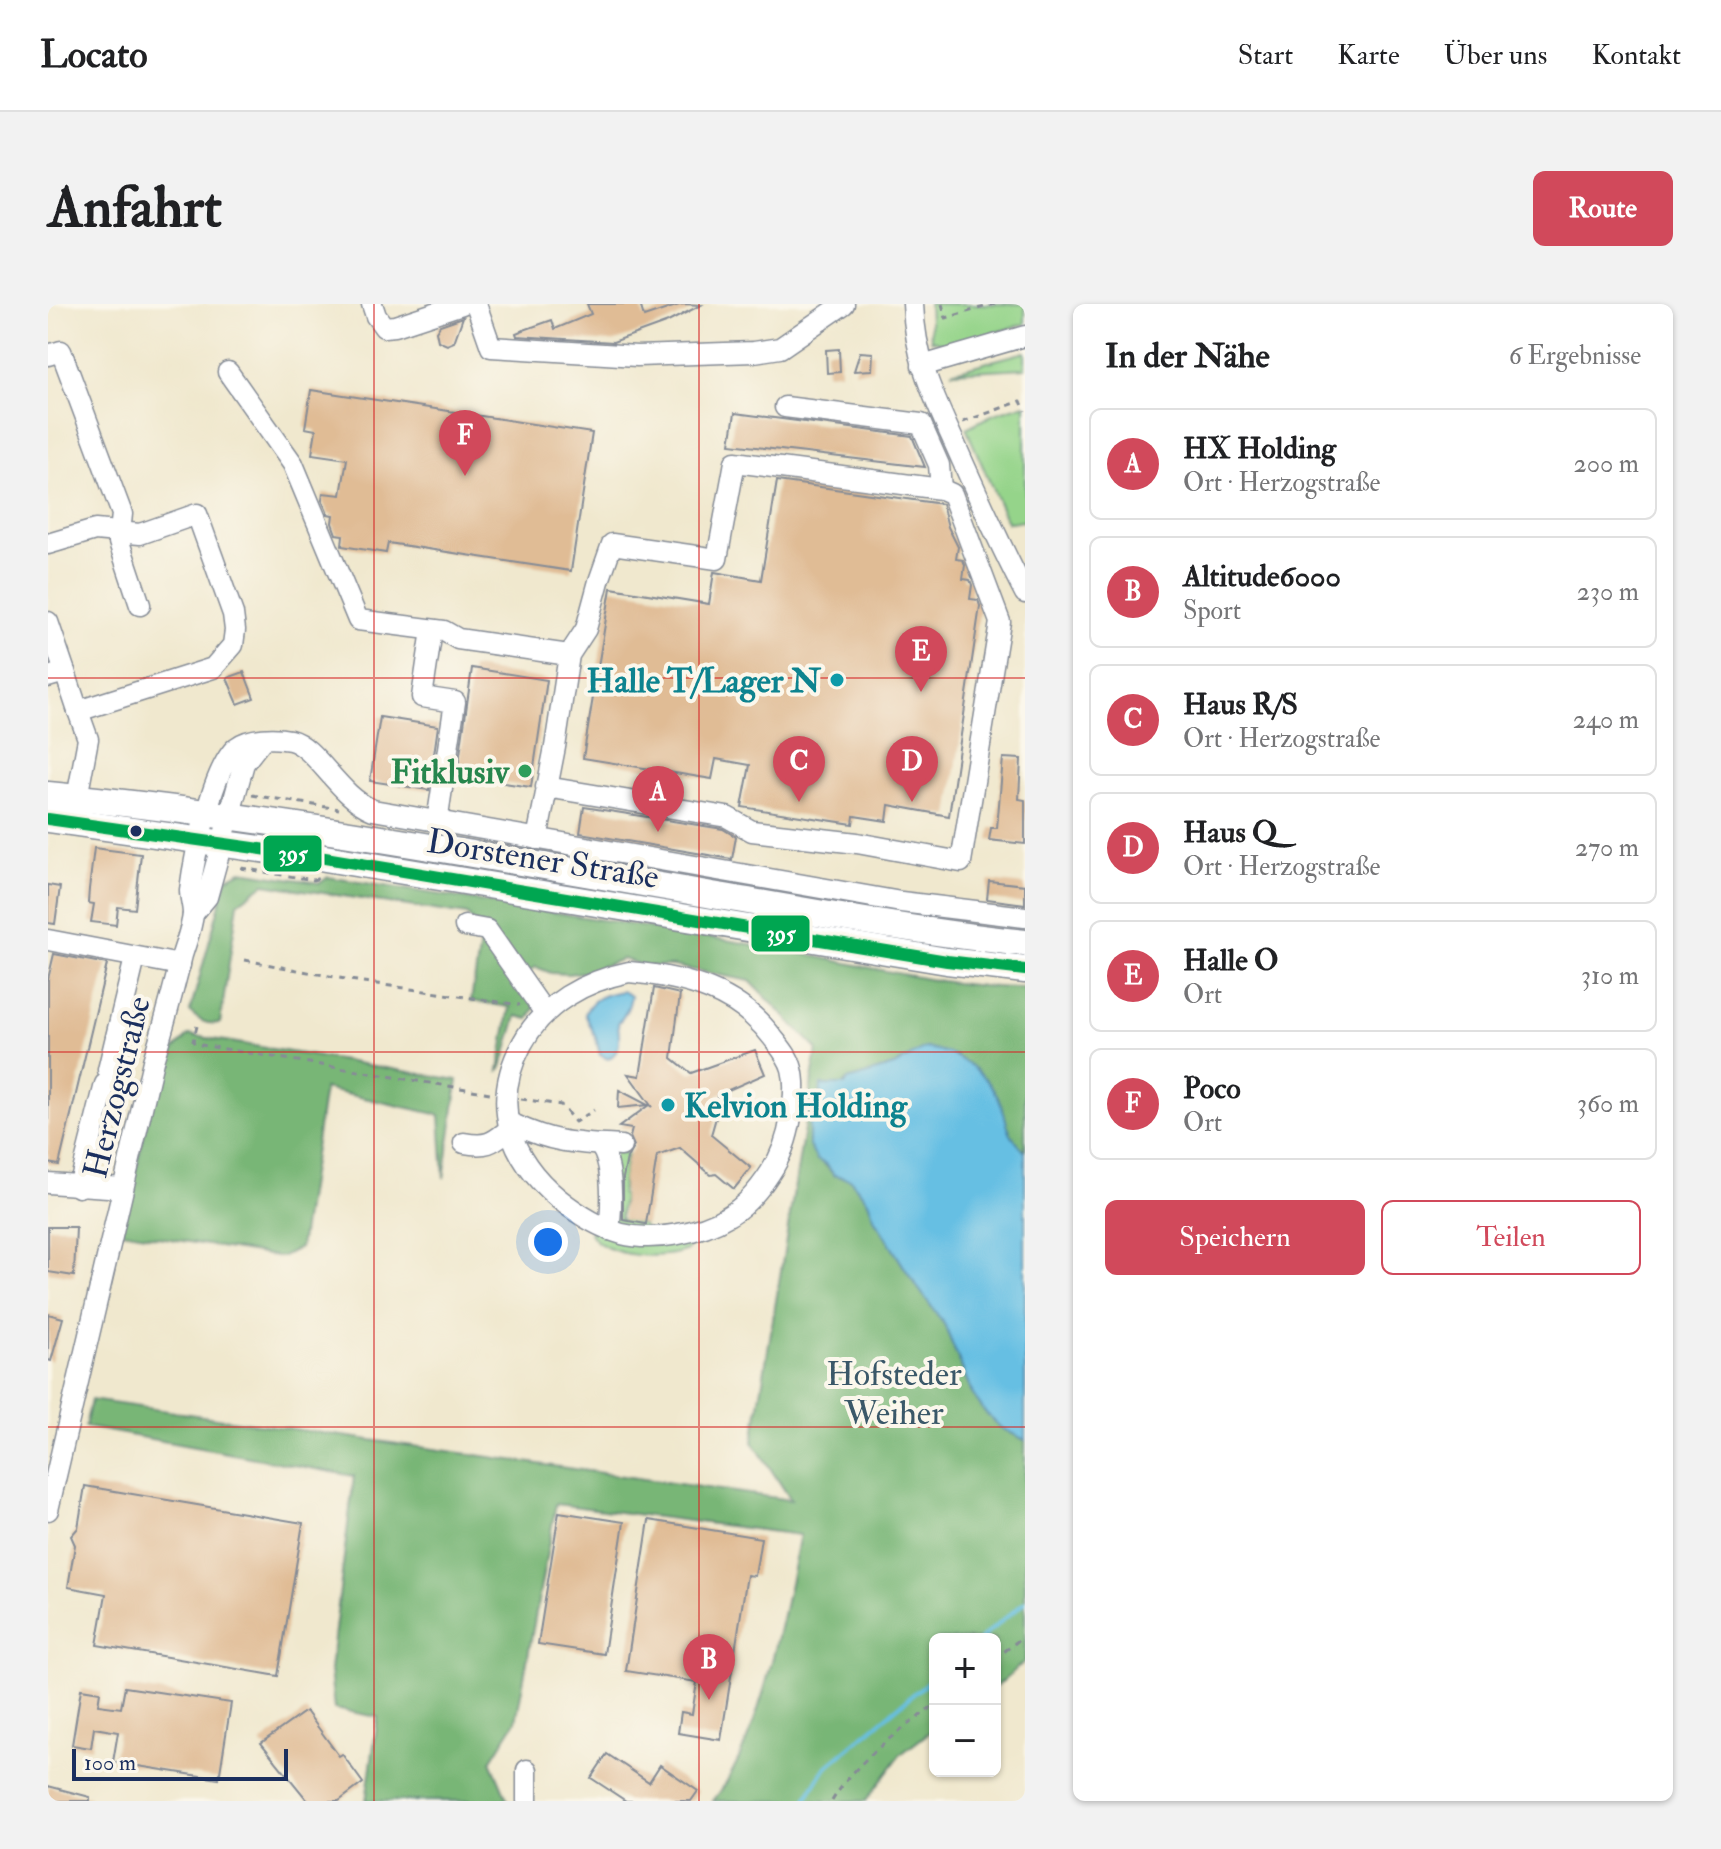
<!DOCTYPE html>
<html lang="de">
<head>
<meta charset="utf-8">
<style>
	:root { --surface:#fff; --page:#f2f2f2; --text:#202124; --muted:#757577; --line:#e0e0e0; --accent:#d1495b }
	body { margin:0; font-family:"IM FELL Double Pica",serif; background:var(--page); color:var(--text) }
	.controls { position:absolute; right:24px; bottom:24px; display:grid; overflow:hidden; border-radius:12px; box-shadow:0 2px 6px #0004 }
	.controls button { width:72px; height:72px; display:grid; place-items:center; padding:0; border:0; border-bottom:2px solid var(--line); background:var(--surface); color:var(--text); font:40px sans-serif }
	.scale { position:absolute; left:24px; bottom:20px; width:216px; box-sizing:border-box; padding-left:8px; border:4px solid #1b2f5e; border-top:0; font-size:22px; line-height:28px; white-space:nowrap; color:#1b2f5e; -webkit-text-stroke:6px #fbf7ec; paint-order:stroke }
	.you { position:absolute; left:500px; top:938px; width:28px; height:28px; margin:-20px; border:6px solid #fff; border-radius:50%; background:#1a73e8; box-shadow:0 0 0 12px #1a73e833 }
	.badge { display:grid; place-items:center; width:52px; height:52px; border-radius:50%; background:var(--accent); color:#fff; font-size:26px; font-weight:700 }
	.pin { position:absolute; translate:-50% -66px; filter:drop-shadow(0 2px 4px #0008) }
	.pin::after { content:''; position:absolute; top:42px; width:28px; height:24px; background:inherit; clip-path:polygon(0 0,100% 0,50% 100%) }
	.list { margin:0; padding:0; list-style:none }
	h2 { display:flex; justify-content:space-between; align-items:center; height:104px; margin:0; padding:0 32px; font-size:34px }
	h2 small { font-size:26px; font-weight:400; color:var(--muted) }
	.list li { display:grid; grid-template-columns:52px 1fr auto; gap:24px; align-items:center; box-sizing:border-box; height:112px; margin:0 16px 16px; padding:0 16px; border:2px solid var(--line); border-radius:12px }
	.list b { display:block; font-size:30px; white-space:nowrap }
	.list p { margin:0; font-size:26px; white-space:nowrap; color:var(--muted) }
	.list em { font-size:26px; font-style:normal; color:var(--muted) }
	.actions { display:flex; gap:16px; padding:24px 32px }
	.actions a { flex:1; padding:18px 0; border:2px solid var(--accent); border-radius:12px; text-align:center; font-size:28px; color:var(--accent) }
	.actions .main { background:var(--accent); color:#fff }
	.map { position:relative; flex:none; width:977px; height:1497px; overflow:hidden; border-radius:12px }
	header { display:flex; align-items:center; gap:48px; box-sizing:border-box; height:112px; padding:0 40px; background:var(--surface); border-bottom:2px solid var(--line) }
	header strong { font-size:38px }
	nav { display:flex; gap:44px; margin-inline-start:auto; font-size:28px }
	.intro { display:flex; align-items:center; justify-content:space-between; box-sizing:border-box; height:192px; padding:0 48px }
	h1 { margin:0; font-size:56px }
	.button { padding:20px 36px; border-radius:12px; background:var(--accent); color:#fff; font-size:28px; font-weight:700 }
	main { display:flex; gap:48px; padding:0 48px }
	aside { flex:1; background:var(--surface); border-radius:12px; box-shadow:0 2px 6px #0004 }
	.map>svg:first-child { display:block }
</style>
</head>
<body>
<header>
<strong>Locato</strong>
<nav><a>Start</a><a>Karte</a><a>Über uns</a><a>Kontakt</a></nav>
</header>
<div class="intro"><h1>Anfahrt</h1><a class="button">Route</a></div>
<main>
<div class="map">
<svg width="977" height="1497" viewBox="0 0 977 1497">
	<rect width="100%" height="100%" fill="#fbf7ec"/>
	<filter id="ink" filterUnits="userSpaceOnUse"><feTurbulence type="fractalNoise" baseFrequency=".0125" numOctaves="2"/><feDisplacementMap in="SourceGraphic" scale="16" xChannelSelector="R" yChannelSelector="G"/><feConvolveMatrix kernelMatrix="1 2 1 2 8 2 1 2 1" color-interpolation-filters="sRGB"/></filter>
	<filter id="wash" filterUnits="userSpaceOnUse"><feTurbulence type="fractalNoise" baseFrequency=".006" numOctaves="4" result="noise"/><feDisplacementMap in="SourceGraphic" scale="32" xChannelSelector="R" yChannelSelector="G"/><feGaussianBlur stdDeviation="1.8" result="paint"/><feColorMatrix in="noise" values="0 0 0 0 0 0 0 0 0 0 0 0 0 0 0 0 0 1.4 0 .05"/><feComposite in="paint" operator="in"/></filter>
	<g filter="url(#wash)">
		<rect width="100%" height="100%" fill="#f0e8ce"/>
		<g fill="#95d48a" stroke="#588274" stroke-width="2">
			<path d="M881,0h96v20l-74,21 -20,-5z"/>
			<path d="M977,48v16l-74,4z"/>
			<path d="M977,100v117l-18,1 -41,-94 28,-14z"/>
			<path d="M579,848l-6,42 2,3 -3,22 22,4 4,7 42,7 1,12c-23,12 -86,9 -99,-16l3,-5 14,6 3,-81z"/>
		</g>
		<g fill="#78b676" stroke="#4a726a" stroke-width="2">
			<path d="M193,567l79,12 8,-6c148,24 297,45 445,71 84,15 166,40 252,40v164l-13,-13 -17,-47 -17,-21 -23,-16h-42l-19,11 -46,14 -39,35v31l25,29 16,4 18,22 7,19 36,58 33,46 29,71 13,18 15,15 24,12v221l-30,27v-49h-60v89l-34,26 -35,47h-153c48,-58 71,-191 87,-266l-244,-31 -40,217 -25,40 17,40h-142l12,-84 -44,-8 -4,-39 24,-194 -269,-49 6,-27 700,100 -38,-58 64,-393 -67,-68 -77,-15h-28l-22,-7 -38,13 -17,2 -17,-1 -15,-6 -19,12 19,26 -7,14 -12,-3 -15,51 -3,3 11,-63 -39,-6 11,-69 -15,-17 -203,-31 -26,19 -18,120c-14,2 -20,-2 -30,-11l37,-134z"/>
			<path d="M141,731l269,45 -14,98 -4,-63 -116,-26 -24,158 -19,10 -160,-26 32,-133 13,-40z"/>
		</g>
		<g fill="#66bfe3" stroke="#4077a0" stroke-width="2">
			<path d="M574,687l9,5c-2,11 -5,19 -13,27 1,15 5,27 -10,36l-8,-4 -4,-17 -11,-24c6,-16 20,-20 37,-23z"/>
			<path d="M877,744c33,3 66,26 77,59 9,26 3,23 23,45v288l-24,-12 -15,-15 -13,-18 -29,-71 -33,-46 -36,-58 -7,-19 -18,-22 -16,-4 -8,-11 -9,-4 -8,-14v-31l11,-13 1,-17h24l3,-5 46,-14z"/>
		</g>
		<g fill="none" stroke-linecap="round" stroke-linejoin="round">
			<g stroke="#66bfe3" stroke-width="4">
				<path d="M932,1335l45,-37"/>
				<path d="M757,1497l20,-33 110,-92"/>
			</g>
		</g>
		<g id="blocks">
			<g fill="#e0bc95">
				<path d="M539,0h53l4,13 38,-13 19,1 -33,17 -55,20 -96,-6 -1,-3 5,-2 31,-11 3,9 36,-15z"/>
				<path d="M415,13l-9,25 -7,3 -9,-4 -2,-10 4,-6z"/>
				<path d="M791,45l1,23 -13,1 -1,-23z"/>
				<path d="M812,48l13,1 -1,17 -18,1z"/>
				<path d="M263,86l281,43 -21,138 -183,-28 -2,10 -44,-7 1,-11 -7,-1 -4,-11 1,-8 -5,-1 -6,-14 1,-7 18,2 6,-36 -35,-5 4,-24 -11,-2z"/>
				<path d="M687,109l177,23 13,31 -195,-23z"/>
				<path d="M729,177l165,23 6,23 10,20 -2,12 7,1 2,5 -2,14 7,1 2,5 -2,14 8,1 2,6 -31,210 -60,-11 -2,16 -33,-5 -1,8 -111,-17 8,-42 -34,-6 -4,20 -129,-21 28,-170 98,16 5,-32 47,8z"/>
				<path d="M424,364l75,12 -16,107 -74,-11z"/>
				<path d="M196,368l10,26 -16,6 -11,-26z"/>
				<path d="M332,413l58,9 -9,64 -59,-9z"/>
				<path d="M955,454l18,1 -2,40 6,1v44l-36,-4 2,-12h6z"/>
				<path d="M536,503l139,22 13,8 -4,22 -152,-26z"/>
				<path d="M46,544l47,6 -6,55 -17,-2 -2,18 -25,-3 3,-18 -6,-1 1,-14z"/>
				<path d="M941,577l36,4v19l-38,-5z"/>
				<path d="M0,581l12,2 -5,37 -7,-1z"/>
				<path d="M6,650l53,10 -48,201 -11,-2v-184z"/>
				<path d="M606,684l26,6 -8,64 19,15 64,-23 10,24 -48,21v19l-6,21 40,33 -17,21 -18,-15 -5,1 -31,-27 -23,8 -11,68 -23,-4v-42l4,-20 7,-12 -4,-9 2,-8 -13,-2 30,-22 3,2 -24,-33 12,2z"/>
				<path d="M571,786l29,15 -30,3z"/>
				<path d="M0,923h28l-2,49 -26,-4z"/>
				<path d="M0,1010l15,4 -12,43 -3,-1z"/>
				<path d="M37,1182l218,37 -25,153 -181,-31 9,-51 -38,-7 7,-42 -4,-9 7,-8z"/>
				<path d="M511,1208l65,10 -20,132 -66,-10z"/>
				<path d="M601,1216l112,18 -6,38 -8,-1 -26,165 -43,-7 3,-21 11,2 5,-32 -71,-11z"/>
				<path d="M77,1383l106,16 -12,76 -106,-17 5,-30 -24,-4 -3,20 -19,-3 9,-56 19,3 -2,13 23,3z"/>
				<path d="M258,1407l33,45 3,-2 21,29 -24,18h-31l-47,-58z"/>
				<path d="M559,1450l42,28 11,-17 38,26 -7,10h-65l-35,-23z"/>
				<path d="M0,1482l42,11v4h-42z"/>
			</g>
		</g>
	</g>
	<g filter="url(#ink)">
		<use href="#blocks" fill-opacity="0" stroke="#868c96" stroke-width="2"/>
		<g fill="none" stroke-linecap="round" stroke-linejoin="round">
			<g stroke="#868c96" stroke-width="23">
				<g id="minor">
					<path d="M324,0l4,12 8,11 11,-1 67,-22"/>
					<path d="M428,0l15,43 146,9 117,-4 26,-4 64,-44"/>
					<path d="M865,0c2,61 25,101 49,156 20,45 40,89 63,133"/>
					<path d="M0,51l13,-4 61,163 -3,28 21,63"/>
					<path d="M874,62l103,-30"/>
					<path d="M180,68l65,92 65,156 86,11 14,8 111,16"/>
					<path d="M737,103l136,17 18,41 2,24"/>
					<path d="M0,240l47,-14 45,4 57,-20 36,100 2,16 -2,15 -20,23 -135,43 10,28 -11,59"/>
					<path d="M0,318l17,50"/>
					<path d="M384,326l-10,67 33,5 -18,120"/>
					<path d="M0,373l17,-5 13,39"/>
					<path d="M489,535l18,-92 14,-92 17,-26 13,-48 13,-37 105,15 18,-97 206,27 11,5 48,128 -39,240 -104,-19 -105,-12 -25,-14 -181,-30"/>
					<path d="M145,610l14,-17 37,-134 18,-23"/>
					<path d="M417,622l22,4 58,83"/>
					<path d="M0,636l132,25"/>
					<path d="M581,668c56,5 109,19 144,66 7,9 16,19 19,31 4,15 2,32 -1,48 -3,19 -10,40 -21,56 -11,17 -24,33 -42,43 -28,17 -74,26 -106,18 -24,-7 -43,-19 -63,-35 -50,-41 -69,-96 -37,-155 22,-41 63,-63 107,-72z"/>
					<path d="M60,766l27,-112"/>
					<path d="M416,839c28,5 30,-3 51,-18 41,19 63,18 106,21"/>
					<path d="M551,841c15,16 13,63 10,85"/>
					<path d="M0,879l75,5"/>
					<path d="M31,883l26,-103"/>
					<path d="M0,1206l105,-449c11,-35 20,-70 29,-106 4,-13 10,-28 11,-41 0,-8 -3,-16 -3,-24 4,-32 23,-124 47,-143 12,-10 39,-10 53,-7 26,6 49,57 83,70l528,92 124,15"/>
					<path d="M479,1497v-31"/>
				</g>
			</g>
			<g stroke="#868c96" stroke-width="29">
				<g id="major">
					<path d="M0,491c221,21 441,62 659,99 106,18 211,38 318,49"/>
					<path d="M0,515l277,39 622,103 78,9"/>
				</g>
			</g>
			<g stroke="#868c96" stroke-width="3" stroke-dasharray="6 6" stroke-linecap="butt">
				<path d="M894,0l4,14 49,-14"/>
				<path d="M915,118l58,-21 4,10"/>
				<path d="M204,491l87,14"/>
				<path d="M193,564l72,12 7,-2"/>
				<path d="M197,656l105,20 170,25"/>
				<path d="M149,722l-4,15 2,3 295,49"/>
				<path d="M473,795l40,6 14,17 19,-12"/>
				<path d="M947,1355l30,-24"/>
				<path d="M784,1497c24,-40 66,-70 103,-96"/>
			</g>
			<use href="#minor" stroke="#fff" stroke-width="20"/>
			<use href="#major" stroke="#fff" stroke-width="26"/>
			<g stroke="#fbf7ec" stroke-width="18">
				<path id="bus-1" d="M0,515l277,39 622,103 78,9"/>
			</g>
			<use href="#bus-1" stroke="#00a651" stroke-width="12"/>
		</g>
	</g>
	<path fill="none" stroke="#d62828" stroke-width="2" stroke-opacity="0.55" d="M326,0v1497M651,0v1497M0,374h977M0,748h977M0,1123h977"/>
	<g fill="#0f9aa8" stroke="#fbf7ec" stroke-width="3">
		<circle cx="789" cy="376" r="8"/>
		<circle cx="620" cy="801" r="8"/>
	</g>
	<circle fill="#2e9e5b" stroke="#fbf7ec" stroke-width="3" cx="477" cy="467" r="8"/>
	<circle fill="#1b2f5e" stroke="#fbf7ec" stroke-width="3" cx="88" cy="527" r="7"/>
	<g text-anchor="middle" stroke-width="8" stroke-linejoin="round" paint-order="stroke">
		<g font-size="34" font-weight="bold" fill="#0d838f" stroke="#fbf7ec" text-anchor="end">
			<text x="773" y="388">Halle T/Lager N</text>
			<text x="636" y="813" text-anchor="start">Kelvion Holding</text>
		</g>
		<g font-size="34" font-weight="bold" fill="#27864d" stroke="#fbf7ec" text-anchor="end">
			<text x="461" y="479">Fitklusiv</text>
		</g>
		<g font-size="34" fill="#1b2f5e" stroke="#fbf7ec">
			<text transform="translate(495 554) rotate(9)" y="12">Dorstener Straße</text>
			<text transform="translate(68 783) rotate(-76)" y="12">Herzogstraße</text>
		</g>
		<g font-size="34" fill="#3a5869" stroke="#fbf7ec">
			<text x="846" y="1081">Hofsteder<tspan x="846" dy="39">Weiher</tspan></text>
		</g>
	</g>
	<g stroke="#fbf7ec" stroke-width="3">
		<rect x="214" y="530" width="61" height="39" rx="8" fill="#00a651"/>
		<rect x="702" y="610" width="61" height="39" rx="8" fill="#00a651"/>
	</g>
	<g font-size="22" text-anchor="middle" font-weight="bold" fill="#fff">
		<text x="245" y="557">395</text>
		<text x="733" y="637">395</text>
	</g>
</svg>
<div class="controls">
<button>+</button>
<button>−</button>
</div>
<div class="scale">100 m</div>
<div class="you"></div>
<div class="pin badge" style="left:610px;top:528px">A</div>
<div class="pin badge" style="left:661px;top:1396px">B</div>
<div class="pin badge" style="left:751px;top:498px">C</div>
<div class="pin badge" style="left:864px;top:498px">D</div>
<div class="pin badge" style="left:873px;top:388px">E</div>
<div class="pin badge" style="left:417px;top:172px">F</div>
</div>
<aside>
<h2>In der Nähe<small>6 Ergebnisse</small></h2>
<ul class="list">
<li><span class="badge">A</span><div><b>HX Holding</b><p>Ort · Herzogstraße</p></div><em>200 m</em></li>
<li><span class="badge">B</span><div><b>Altitude6000</b><p>Sport</p></div><em>230 m</em></li>
<li><span class="badge">C</span><div><b>Haus R/S</b><p>Ort · Herzogstraße</p></div><em>240 m</em></li>
<li><span class="badge">D</span><div><b>Haus Q</b><p>Ort · Herzogstraße</p></div><em>270 m</em></li>
<li><span class="badge">E</span><div><b>Halle O</b><p>Ort</p></div><em>310 m</em></li>
<li><span class="badge">F</span><div><b>Poco</b><p>Ort</p></div><em>360 m</em></li>
</ul>
<div class="actions"><a class="main">Speichern</a><a>Teilen</a></div>
</aside>
</main>
</body>
</html>
